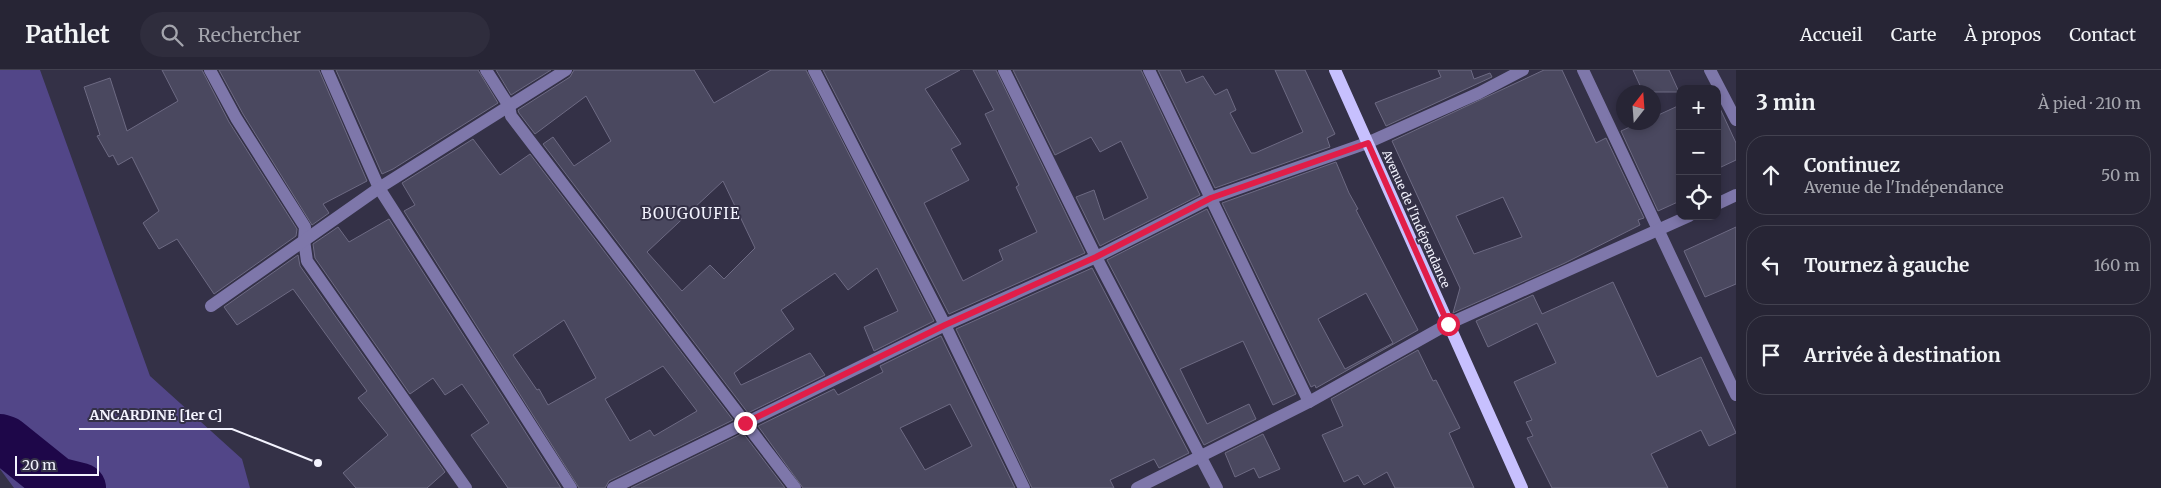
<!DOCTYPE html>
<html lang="fr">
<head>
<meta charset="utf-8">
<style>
	:root { --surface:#272535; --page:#2f2d3d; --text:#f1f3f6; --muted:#a4a5ad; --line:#434250 }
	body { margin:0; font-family:Merriweather,serif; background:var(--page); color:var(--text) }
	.controls { position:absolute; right:15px; top:15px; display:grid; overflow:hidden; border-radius:10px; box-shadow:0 2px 8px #0003 }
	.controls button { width:45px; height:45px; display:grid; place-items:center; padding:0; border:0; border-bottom:1px solid var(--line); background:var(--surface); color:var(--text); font:25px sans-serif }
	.compass { position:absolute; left:1616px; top:15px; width:45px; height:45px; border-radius:50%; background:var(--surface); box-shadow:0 2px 8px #0003; rotate:17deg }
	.scale { position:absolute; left:15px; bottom:12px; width:84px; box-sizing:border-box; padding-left:5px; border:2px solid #f3f3fe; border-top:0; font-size:14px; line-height:18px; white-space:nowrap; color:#f3f3fe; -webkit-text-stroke:4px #343147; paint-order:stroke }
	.stop { position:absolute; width:15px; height:15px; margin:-11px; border:4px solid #e11d48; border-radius:50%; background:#fff }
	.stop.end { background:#e11d48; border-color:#fff; box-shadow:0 1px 5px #0008 }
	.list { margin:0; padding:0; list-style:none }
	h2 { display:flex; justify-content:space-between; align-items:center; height:65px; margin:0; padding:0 20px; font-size:21px }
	h2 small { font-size:16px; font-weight:400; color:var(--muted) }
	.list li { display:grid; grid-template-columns:32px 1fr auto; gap:15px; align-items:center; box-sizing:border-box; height:80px; margin:0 10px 10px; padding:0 10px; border:1px solid var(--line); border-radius:20px }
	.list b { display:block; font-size:19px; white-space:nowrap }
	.list p { margin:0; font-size:16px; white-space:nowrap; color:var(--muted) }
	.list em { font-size:16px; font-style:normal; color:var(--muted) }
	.icon { flex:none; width:28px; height:28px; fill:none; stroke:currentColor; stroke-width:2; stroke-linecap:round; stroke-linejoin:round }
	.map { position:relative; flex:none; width:1736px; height:418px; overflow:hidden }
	header { display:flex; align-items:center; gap:30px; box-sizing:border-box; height:70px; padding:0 25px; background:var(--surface); border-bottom:1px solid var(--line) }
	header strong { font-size:24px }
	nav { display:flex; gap:28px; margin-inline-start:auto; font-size:18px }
	.search { width:350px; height:45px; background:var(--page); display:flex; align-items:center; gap:12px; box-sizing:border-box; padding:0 18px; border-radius:28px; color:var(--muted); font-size:19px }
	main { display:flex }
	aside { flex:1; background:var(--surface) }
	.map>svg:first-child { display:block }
</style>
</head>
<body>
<header>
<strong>Pathlet</strong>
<div class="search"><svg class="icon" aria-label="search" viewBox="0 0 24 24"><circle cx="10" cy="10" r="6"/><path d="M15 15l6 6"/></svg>Rechercher</div>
<nav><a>Accueil</a><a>Carte</a><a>À propos</a><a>Contact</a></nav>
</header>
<main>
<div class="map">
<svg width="1736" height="418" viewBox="0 0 1736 418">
	<rect width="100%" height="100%" fill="#343147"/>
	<path fill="#524688" d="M0,0h40l110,306 92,83 8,29h-236l-14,-19z"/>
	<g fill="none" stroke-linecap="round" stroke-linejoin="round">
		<path stroke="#1e0749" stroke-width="50" d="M0,369l6,2 51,41 24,6"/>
	</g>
	<g fill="#4a485f" stroke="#6d6a83" fill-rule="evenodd">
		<path d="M162,0h40l27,52 68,107 -1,7 -82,58 -37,-55 -18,10 -16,-26 16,-12 -27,-54 -14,8 -5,-10 -4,2 -12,-21 3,-1 -16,-48 26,-9 17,53 51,-30z"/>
		<path d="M219,0h100l48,111 -44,23 6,9 -17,12 -69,-111z"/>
		<path d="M336,0h142l20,33 -105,66 -11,5z"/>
		<path d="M496,0h55l-40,25z"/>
		<path d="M574,0h120l20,33 57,-33h35l128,251 -60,30 -10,-24 34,-16 -21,-43 -29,22 -13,-17 -54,37 13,19 -60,44 7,12 69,-32 15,22 -77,38 -205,-269 10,-7 21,29 37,-25 -25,-45 -51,38 -16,-21 -1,-3 52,-33zM723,111l32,67 -31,31 -14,-14 -28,26 -35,-39z"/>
		<path d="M823,0h137l-35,19 36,55 -10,5 18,31 -45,23 39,78 40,-21 -4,-10 38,-18 -21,-45 3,-2 -34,-71 9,-4 -21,-40h23l89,183 -136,61z"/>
		<path d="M1013,0h128l59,125 -100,51 -24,-49 18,-7 10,30 44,-22 -27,-57 -21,11 -9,-15 -36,18z"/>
		<path d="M1158,0h22l6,13 17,-7 12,19 12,-6 9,21 -6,3 21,40h4l48,-21 -28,-62h30l30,64 -8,4 3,9 -115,41z"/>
		<path d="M1438,0h33l3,9 16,-6 2,4 -106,49 -11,-23 66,-26z"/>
		<path d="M1544,0h18l34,73 10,-5 38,80 -6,2 2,5 -75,38 -112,50 7,-25 -68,-147zM1503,127l19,40 -48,17 -18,-38z"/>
		<path d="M1633,0h36l10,22h-36z"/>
		<path d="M1717,32l19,41v17l-17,8 -2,-5z"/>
		<path d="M1680,35v96l-22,10 -37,-80 20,-9h13v-5z"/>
		<path d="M473,69l27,36 30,-21 203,266 -124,61 -4,7h-26l-175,-277 11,-6 -13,-22zM564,250l32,58 -48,27 -9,-16 -2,1 -24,-35zM663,296l34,45 -43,25 -4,-6 -20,11 -25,-42z"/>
		<path d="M1336,92l13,31 9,16 -2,1 62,120 -102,58 -1,-3 -4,2 -89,-184zM1366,223l27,50 -48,26 -27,-50z"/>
		<path d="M1207,139l89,185 -23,11 -30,-64 -63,28 27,55 42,-20 7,15 -52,26 -97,-185z"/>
		<path d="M389,149l172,269h-53l-37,-53 18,-12 -27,-39 -17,11 -12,-17 -23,16 -95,-136 -2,-14 25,-17 11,15z"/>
		<path d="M1736,157v57l-31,13 -21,-46z"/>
		<path d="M298,185l2,11 145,206 -18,16h-71l-13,-15 45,-38 -30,-37 9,-7 -74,-102 -56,36 -13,-18z"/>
		<path d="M1092,198l97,185 -30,15 -5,-9 -44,21 4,8h-82l-76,-159z"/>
		<path d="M1613,212l44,95 44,-20 35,76 -27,13 -8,-16 -50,24 17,34h-116l-25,-50 6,-2 -7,-14 6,-2 -18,-38 42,-19 -19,-40 -49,24 -12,-26 57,-26 9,19z"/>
		<path d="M941,266l74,152h-212l-45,-62 76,-37 4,6 45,-23 -3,-6zM950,334l22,42 -47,24 -25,-42z"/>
		<path d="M1418,280l15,31 3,-1 24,48 -11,5 25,55h-79l-8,-16 -23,13 -6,-10 -14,7 -22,-47 21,-9 -12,-27z"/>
		<path d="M743,363l42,55h-154z"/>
		<path d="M1263,364l17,35 -21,9 -5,-10 -19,9 -10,-24z"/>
	</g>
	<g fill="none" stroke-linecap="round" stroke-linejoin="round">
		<g stroke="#7e77aa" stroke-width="12">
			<path d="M210,0l26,48 69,109 -1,13 3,21 159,227"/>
			<path d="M327,0l52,118 192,300"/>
			<path d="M486,0l23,36 2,10 284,372"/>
			<path d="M814,0l131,255 79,163"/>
			<path d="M1004,0l92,187 121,231"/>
			<path d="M1149,0l160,332"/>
			<path d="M1583,0l153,325"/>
			<path d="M1710,0l26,50"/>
			<path d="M1717,134l19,-9"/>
			<path d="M211,236l168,-118 187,-118"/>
			<path d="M613,418l332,-163 151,-68 115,-59 156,-55 112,-50 44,-23"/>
			<path d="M1137,418l172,-86 139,-78 241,-108"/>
		</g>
		<path stroke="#c7c0fe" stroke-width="12" d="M1335,0l187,418"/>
	</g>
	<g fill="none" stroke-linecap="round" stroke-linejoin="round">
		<path stroke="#e11d48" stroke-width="6" d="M745,353l200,-98 151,-68 115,-59 157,-55 80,181"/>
	</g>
	<g text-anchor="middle" stroke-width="4" stroke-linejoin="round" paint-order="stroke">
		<g font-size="12" fill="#f3f3fe" stroke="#343147">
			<text transform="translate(1416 149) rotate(66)" y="4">Avenue de l'Indépendance</text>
		</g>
		<g font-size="15" letter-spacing="1" fill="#f3f3fe" stroke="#343147">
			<text x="691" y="149">BOUGOUFIE</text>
		</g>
	</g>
	<path fill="none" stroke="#f3f3fe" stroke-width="2" d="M318 393L232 359H79"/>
	<circle fill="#f3f3fe" stroke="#343147" stroke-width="2" cx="318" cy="393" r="5"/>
	<g font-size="14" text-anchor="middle" font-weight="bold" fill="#f3f3fe" stroke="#343147" stroke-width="4" stroke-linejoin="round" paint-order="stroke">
		<text x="156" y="350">ANCARDINE [1er C]</text>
	</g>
</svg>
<div class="controls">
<button>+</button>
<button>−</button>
<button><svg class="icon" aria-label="locate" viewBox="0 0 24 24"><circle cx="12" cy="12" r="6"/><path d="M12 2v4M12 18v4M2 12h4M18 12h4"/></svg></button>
</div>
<svg class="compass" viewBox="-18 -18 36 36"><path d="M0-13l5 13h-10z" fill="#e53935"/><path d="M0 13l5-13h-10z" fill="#a4a5ad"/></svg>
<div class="scale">20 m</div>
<div class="stop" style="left:1448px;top:254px"></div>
<div class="stop end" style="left:745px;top:353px"></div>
</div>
<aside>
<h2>3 min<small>À pied · 210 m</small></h2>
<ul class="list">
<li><svg class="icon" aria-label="ahead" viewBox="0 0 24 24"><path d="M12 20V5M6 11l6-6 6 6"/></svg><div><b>Continuez</b><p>Avenue de l'Indépendance</p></div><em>50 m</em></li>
<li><svg class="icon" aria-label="left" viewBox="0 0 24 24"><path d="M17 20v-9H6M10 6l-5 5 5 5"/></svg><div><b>Tournez à gauche</b></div><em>160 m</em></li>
<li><svg class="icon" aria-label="arrive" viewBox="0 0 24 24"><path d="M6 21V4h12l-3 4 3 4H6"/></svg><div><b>Arrivée à destination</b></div></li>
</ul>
</aside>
</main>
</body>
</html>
